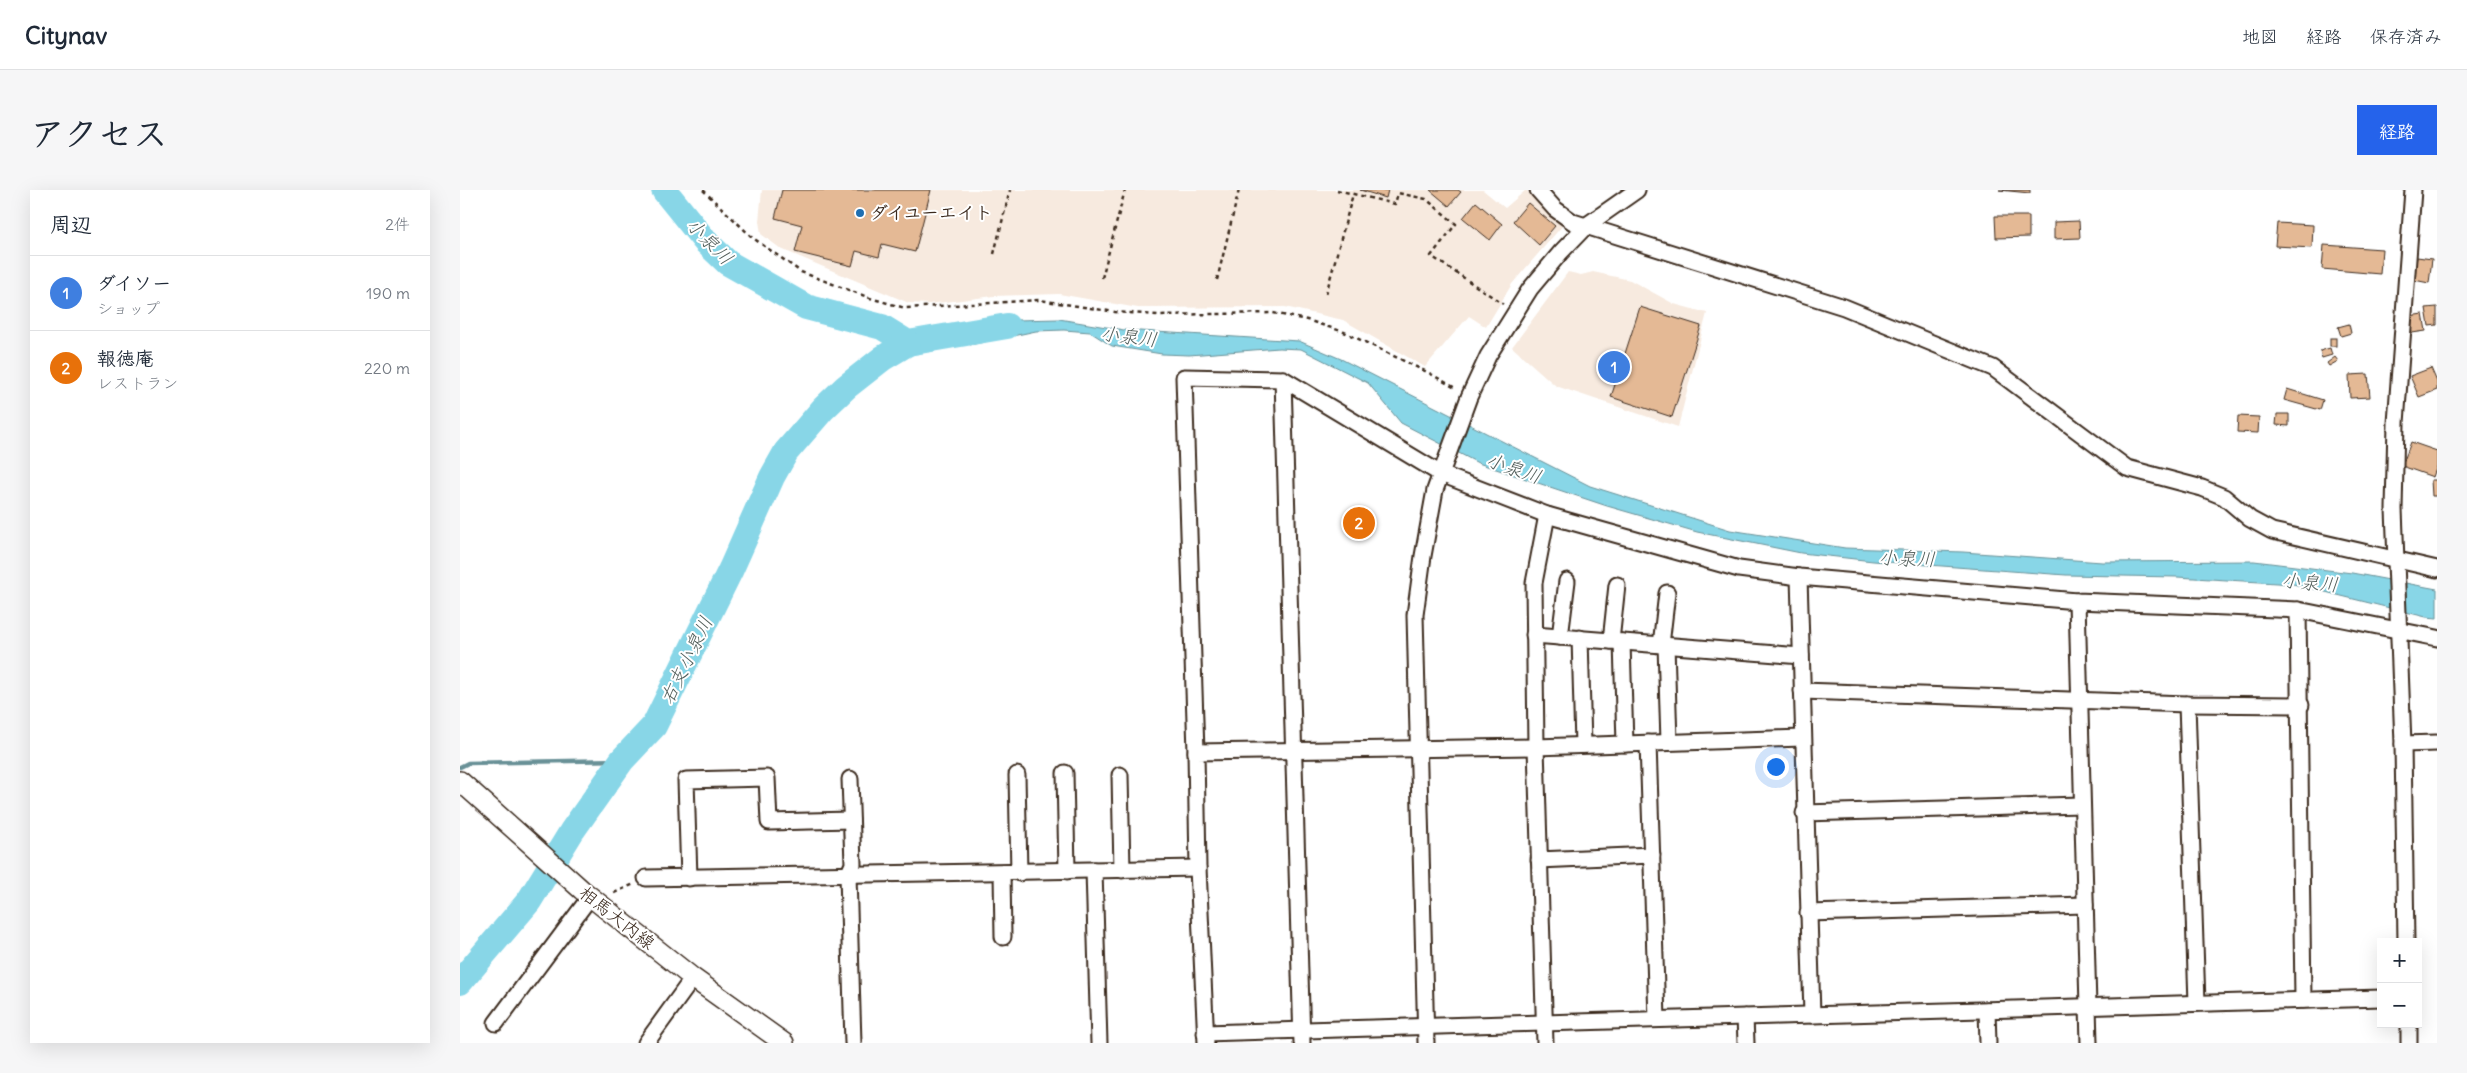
<!DOCTYPE html>
<html lang="ja">
<head>
<meta charset="utf-8">
<style>
	:root { --surface:#fff; --page:#f6f6f7; --text:#1f2937; --muted:#747a83; --line:#e0e1e3; --accent:#2563eb }
	body { margin:0; font-family:Delius,"Klee One",sans-serif; background:var(--page); color:var(--text) }
	.controls { position:absolute; right:15px; bottom:15px; display:grid; overflow:hidden; border-radius:0px; box-shadow:0 5px 20px #0002 }
	.controls button { width:45px; height:45px; display:grid; place-items:center; padding:0; border:0; border-bottom:1px solid var(--line); background:var(--surface); color:var(--text); font:25px sans-serif }
	.you { position:absolute; left:1315px; top:576px; width:18px; height:18px; margin:-12px; border:4px solid #fff; border-radius:50%; background:#1a73e8; box-shadow:0 0 0 8px #1a73e833 }
	.badge { display:grid; place-items:center; width:32px; height:32px; border-radius:50%; background:var(--accent); color:#fff; font-size:16px; font-weight:700 }
	.pin { position:absolute; translate:-50% -50%; border:2px solid #fff; box-shadow:0 1px 5px #0006 }
	.list { margin:0; padding:0; list-style:none }
	h2 { display:flex; justify-content:space-between; align-items:center; height:65px; margin:0; padding:0 20px; font-size:21px }
	h2 small { font-size:16px; font-weight:400; color:var(--muted) }
	.list li { display:grid; grid-template-columns:32px 1fr auto; gap:15px; align-items:center; box-sizing:border-box; height:75px; padding:0 20px; border-top:1px solid var(--line) }
	.list b { display:block; font-size:19px; white-space:nowrap }
	.list p { margin:0; font-size:16px; white-space:nowrap; color:var(--muted) }
	.list em { font-size:16px; font-style:normal; color:var(--muted) }
	.map { position:relative; flex:none; width:1977px; height:853px; overflow:hidden; border-radius:0px }
	header { display:flex; align-items:center; gap:30px; box-sizing:border-box; height:70px; padding:0 25px; background:var(--surface); border-bottom:1px solid var(--line) }
	header strong { font-size:24px }
	nav { display:flex; gap:28px; margin-inline-start:auto; font-size:18px }
	.intro { display:flex; align-items:center; justify-content:space-between; box-sizing:border-box; height:120px; padding:0 30px }
	h1 { margin:0; font-size:35px }
	.button { padding:12px 22px; border-radius:0px; background:var(--accent); color:#fff; font-size:18px; font-weight:700 }
	main { display:flex; gap:30px; padding:0 30px }
	aside { flex:1; background:var(--surface); border-radius:0px; box-shadow:0 5px 20px #0002 }
	.map>svg:first-child { display:block }
</style>
</head>
<body>
<header>
<strong>Citynav</strong>
<nav><a>地図</a><a>経路</a><a>保存済み</a></nav>
</header>
<div class="intro"><h1>アクセス</h1><a class="button">経路</a></div>
<main>
<aside>
<h2>周辺<small>2件</small></h2>
<ul class="list">
<li><span class="badge" style="background:#3f7fe0">1</span><div><b>ダイソー</b><p>ショップ</p></div><em>190 m</em></li>
<li><span class="badge" style="background:#e8710a">2</span><div><b>報徳庵</b><p>レストラン</p></div><em>220 m</em></li>
</ul>
</aside>
<div class="map">
<svg width="1977" height="853" viewBox="0 0 1977 853">
	<rect width="100%" height="100%" fill="#fff"/>
	<filter id="ink" filterUnits="userSpaceOnUse"><feTurbulence type="fractalNoise" baseFrequency=".02" numOctaves="2"/><feDisplacementMap in="SourceGraphic" scale="10" xChannelSelector="R" yChannelSelector="G"/><feConvolveMatrix kernelMatrix="1 2 1 2 8 2 1 2 1" color-interpolation-filters="sRGB"/></filter>
	<g filter="url(#ink)">
		<g fill="#f7eadf">
			<path d="M302,0h721l22,18 21,-18 37,35 -51,59 -26,43 -17,-11 -44,51 -82,-47 -58,-13 -147,1 -79,-14 -65,2 -65,8 -20,-1 -128,-54 -20,-15 -2,-13z"/>
			<path d="M1108,82l13,3 12,-3 37,8 44,24 33,9 -29,114 -122,-41 -44,-39z"/>
		</g>
		<path fill="#88d6e7" stroke="#699197" d="M599,129l65,11 175,11 42,18 249,127 140,44 115,18 118,4 139,10 152,-1 98,12 85,16v29l-11,-1 -133,-33 -116,-7 -111,-2 -193,-14 -72,-8 -104,-21 -90,-26 -129,-43 -77,-40 -33,-40 -67,-34 -22,-1 -90,7 -27,-1 -50,-8 -22,-14 -26,-2 -28,1 -66,14 3,-24z"/>
		<g fill="none" stroke-linecap="round" stroke-linejoin="round">
			<path stroke="#699197" stroke-width="4.5" d="M0,577l8,-4 154,-3"/>
			<g stroke="#88d6e7" stroke-width="26">
				<path d="M204,0l41,51 23,22 78,44 76,20 26,16 99,-17"/>
				<path d="M0,792l69,-81 43,-70 50,-71 32,-34 77,-157 41,-92 14,-25 37,-43 23,-22 37,-29 25,-15"/>
			</g>
		</g>
		<g fill="#e4b995" stroke="#3b2a1e">
			<path d="M322,0h149l-16,62 -33,-8 -3,13 -23,-6 -4,15 -57,-14 7,-27 -27,-7z"/>
			<path d="M900,0h28l-2,8z"/>
			<path d="M970,0h28l3,2 -12,14z"/>
			<path d="M1539,0h31v3z"/>
			<path d="M1016,12l26,22 -12,16 -27,-22z"/>
			<path d="M1068,13l27,23 -16,19 -26,-24z"/>
			<path d="M1535,26h34v21l-33,1z"/>
			<path d="M1619,31l1,17 -26,1v-17z"/>
			<path d="M1817,33l36,2 -1,23 -37,-2z"/>
			<path d="M1864,55l58,4 -2,25 -58,-5z"/>
			<path d="M1957,67l15,2 -3,24 -15,-3z"/>
			<path d="M1180,117l61,19 -29,91 -61,-20z"/>
			<path d="M1977,117v18l-8,1 -3,-18z"/>
			<path d="M1963,124l3,17 -14,2 -3,-17z"/>
			<path d="M1889,134l2,9 -10,3 -3,-9z"/>
			<rect x="1870" y="148" width="6" height="8"/>
			<path d="M1870,158l2,7 -10,3 -2,-7z"/>
			<path d="M1875,167l3,4 -9,5 -2,-3z"/>
			<path d="M1971,178l6,14v8l-18,7 -9,-21z"/>
			<path d="M1908,184l2,23 -20,1 -1,-23z"/>
			<path d="M1827,199l36,11 -3,10 -36,-10z"/>
			<path d="M1817,224h12v12l-13,-1z"/>
			<path d="M1778,226l21,1 -1,16 -21,-1z"/>
			<path d="M1951,252l26,9v15l-4,11 -31,-11z"/>
			<path d="M1971,290h6v16h-5z"/>
		</g>
		<g fill="none" stroke-linecap="round" stroke-linejoin="round">
			<g stroke="#3b2a1e" stroke-width="19">
				<g id="minor">
					<path d="M1078,0l17,19 18,13 271,85 149,61 134,100 75,20 22,9 26,22 22,12 165,38"/>
					<path d="M823,189l19,664"/>
					<path d="M1339,387l13,438"/>
					<path d="M1617,411l12,442"/>
					<path d="M1838,420l5,390"/>
					<path d="M1074,445l267,21"/>
					<path d="M1100,447l7,-56"/>
					<path d="M1120,448l3,107"/>
					<path d="M1151,451l6,-56"/>
					<path d="M1162,452l3,102"/>
					<path d="M1201,455l6,-52"/>
					<path d="M1206,455l3,97"/>
					<path d="M1342,501l385,13 114,1"/>
					<path d="M1727,514l10,299"/>
					<path d="M1188,553l9,276"/>
					<path d="M1943,554l34,-1"/>
					<path d="M736,562l-12,-375 99,2 158,95 106,41 192,54 60,8 278,24 221,9 139,28"/>
					<path d="M605,583l2,98"/>
					<path d="M557,585l2,98"/>
					<path d="M660,585l2,95"/>
					<path d="M390,589l3,85 -5,11 5,168"/>
					<path d="M1344,623l278,-8"/>
					<path d="M1079,670l113,-5"/>
					<path d="M634,680l5,173"/>
					<path d="M542,683l1,64"/>
					<path d="M186,688l552,-10"/>
					<path d="M229,688l-3,-98 81,-2 2,44 82,-2"/>
					<path d="M1348,723l277,-8"/>
					<path d="M1946,752l-3,-198 -9,-235 2,-86 17,-233"/>
					<path d="M1527,820l1,33"/>
					<path d="M1285,827l1,26"/>
					<path d="M36,833l94,-126"/>
					<path d="M1949,834v19"/>
					<path d="M745,843l1176,-35"/>
					<path d="M186,853l47,-65"/>
					<path d="M746,853l-8,-175 -2,-116 340,-5 267,-9"/>
					<path d="M966,853l-11,-428 8,-59 12,-66 34,-93 19,-41 42,-67 31,-37 26,-27 50,-35"/>
					<path d="M1085,853l-9,-296 -2,-164 13,-68"/>
				</g>
			</g>
			<g stroke="#3b2a1e" stroke-width="22">
				<path id="major" d="M0,591l122,109 111,88 91,65"/>
			</g>
			<g stroke="#3b2a1e" stroke-width="2.5" stroke-dasharray="4 4" stroke-linecap="butt">
				<path d="M243,0l50,48 48,34 69,26 35,10 135,-8 75,12 43,3 115,-2 34,7 37,12 87,42 26,15"/>
				<path d="M877,0l58,14 3,-11 28,6 30,25 -25,32 72,48"/>
				<path d="M534,64l16,-64"/>
				<path d="M642,88l23,-88"/>
				<path d="M757,90l22,-90"/>
				<path d="M866,104l27,-100"/>
				<path d="M154,703l20,-9"/>
			</g>
			<use href="#minor" stroke="#fff" stroke-width="15"/>
			<use href="#major" stroke="#fff" stroke-width="19"/>
		</g>
	</g>
	<circle fill="#1f6fb2" stroke="#fff" stroke-width="2" cx="400" cy="23" r="5"/>
	<g text-anchor="middle" stroke-width="4" stroke-linejoin="round" paint-order="stroke">
		<g font-size="18" font-weight="bold" fill="#3b2a1e" stroke="#fff" text-anchor="start">
			<text x="410" y="29">ダイユーエイト</text>
		</g>
		<g font-size="18" fill="#3b2a1e" stroke="#fff">
			<text transform="translate(157 728) rotate(38)" y="6">相馬大内線</text>
		</g>
		<g font-size="19" font-style="italic" fill="#525e5a" stroke="#fff">
			<text transform="translate(250 51) rotate(45)" y="7">小泉川</text>
			<text transform="translate(669 146) rotate(7)" y="7">小泉川</text>
			<text transform="translate(1054 278) rotate(19)" y="7">小泉川</text>
			<text transform="translate(1447 368) rotate(2)" y="7">小泉川</text>
			<text transform="translate(1850 392) rotate(5)" y="7">小泉川</text>
			<text transform="translate(226 470) rotate(-64)" y="7">右支小泉川</text>
		</g>
	</g>
</svg>
<div class="controls">
<button>+</button>
<button>−</button>
</div>
<div class="you"></div>
<div class="pin badge" style="left:1154px;top:177px;background:#3f7fe0">1</div>
<div class="pin badge" style="left:899px;top:333px;background:#e8710a">2</div>
</div>
</main>
</body>
</html>
